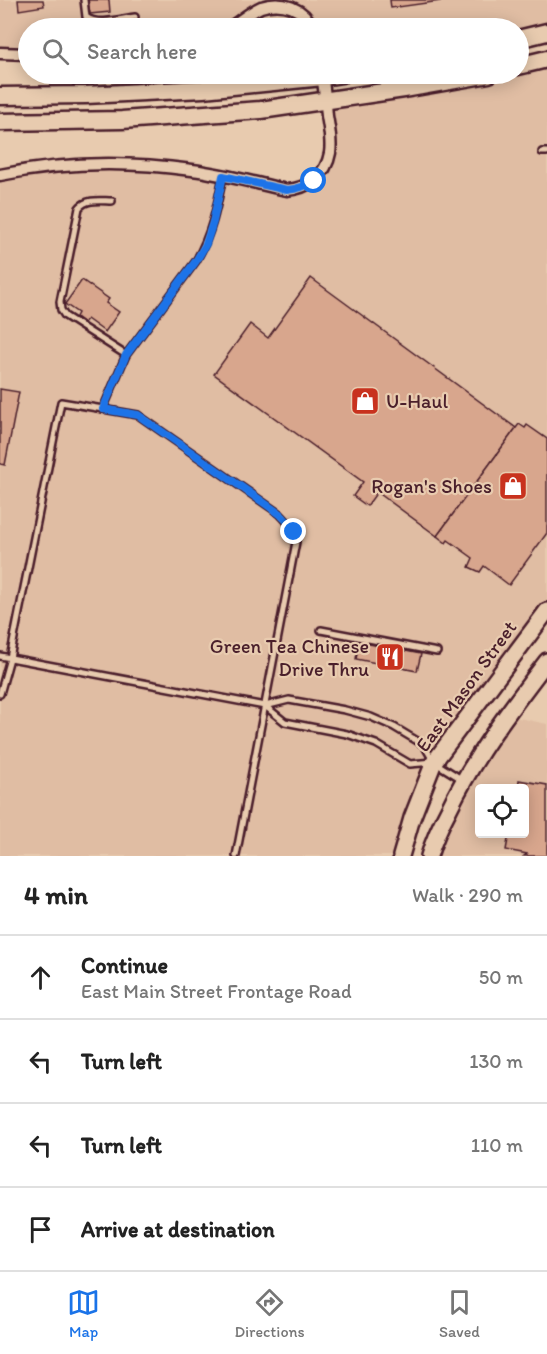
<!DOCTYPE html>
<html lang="en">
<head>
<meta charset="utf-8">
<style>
	:root { --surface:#fff; --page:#f6f6f6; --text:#222; --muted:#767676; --line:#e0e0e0; --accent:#1a73e8 }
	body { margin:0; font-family:Itim,sans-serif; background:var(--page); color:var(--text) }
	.controls { position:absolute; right:18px; bottom:18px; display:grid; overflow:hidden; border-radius:6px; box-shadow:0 3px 15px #0003 }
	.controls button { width:54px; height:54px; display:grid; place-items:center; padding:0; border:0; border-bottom:2px solid var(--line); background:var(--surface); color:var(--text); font:30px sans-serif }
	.stop { position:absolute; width:18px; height:18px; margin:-14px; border:4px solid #1a73e8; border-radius:50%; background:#fff }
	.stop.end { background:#1a73e8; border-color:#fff; box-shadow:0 2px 6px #0008 }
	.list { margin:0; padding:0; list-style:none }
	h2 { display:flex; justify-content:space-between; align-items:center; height:78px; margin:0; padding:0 24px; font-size:26px }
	h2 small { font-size:20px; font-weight:400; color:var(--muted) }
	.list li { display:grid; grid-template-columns:39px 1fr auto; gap:18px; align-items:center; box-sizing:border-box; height:84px; padding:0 24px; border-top:2px solid var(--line) }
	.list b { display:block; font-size:22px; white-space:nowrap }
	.list p { margin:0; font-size:20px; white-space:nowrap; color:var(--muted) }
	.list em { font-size:20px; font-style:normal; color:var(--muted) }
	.icon { flex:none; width:33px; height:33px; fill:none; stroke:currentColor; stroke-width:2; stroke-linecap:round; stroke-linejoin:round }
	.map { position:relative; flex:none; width:547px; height:856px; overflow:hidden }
	.search { position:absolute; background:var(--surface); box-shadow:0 3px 15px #0003; left:18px; right:18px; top:18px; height:66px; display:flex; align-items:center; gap:15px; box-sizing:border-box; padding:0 21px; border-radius:33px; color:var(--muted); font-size:22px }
	.sheet { height:414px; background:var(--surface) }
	nav { display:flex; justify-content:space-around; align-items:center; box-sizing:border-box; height:84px; border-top:2px solid var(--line); background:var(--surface); font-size:16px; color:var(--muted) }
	nav a { display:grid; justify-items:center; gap:3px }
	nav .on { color:var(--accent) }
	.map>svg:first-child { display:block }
</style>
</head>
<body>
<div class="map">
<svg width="547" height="856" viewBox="0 0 547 856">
	<rect width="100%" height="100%" fill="#e8cbaf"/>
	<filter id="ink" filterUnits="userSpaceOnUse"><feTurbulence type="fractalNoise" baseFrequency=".0167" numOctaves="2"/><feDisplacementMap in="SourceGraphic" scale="12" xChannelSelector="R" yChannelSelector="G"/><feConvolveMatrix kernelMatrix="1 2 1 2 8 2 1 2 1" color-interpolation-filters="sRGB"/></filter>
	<g filter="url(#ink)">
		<g fill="#e0bda3" fill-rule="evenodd">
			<path d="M0,0h547v32l-28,7 -1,-11h-205l-7,-11 -32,-13 -45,24h-201v26l-28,-1z"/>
			<path d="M547,59v552l-113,151 -33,94h-401v-681l126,-10 171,24 29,-25 -1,-64 164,-26h29z"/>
			<path d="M505,715l42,9v132h-118zM480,788h44v46h-44z"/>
		</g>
		<g fill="#d8a68d" stroke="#4a1f2b" stroke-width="1.5">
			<path d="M18,0h25l1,6 -25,4z"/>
			<path d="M86,0h23l1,12 -20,2 -2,-12h-2z"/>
			<path d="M390,0h58l-57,8z"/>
			<path d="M311,278l205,150 -79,108 -60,-44 -10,14 -14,-10 10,-14 -149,-108 36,-50 18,14z"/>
			<path d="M82,280l27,19 -3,4 13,9 -14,20 -18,-13 -3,4 -8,-6 2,-4 -13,-9z"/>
			<path d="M0,389l19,3 -14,73 -5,-1z"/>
			<path d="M519,424l6,4 2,-3 20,14v94l-38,52 -25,-19 -4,6 -11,-5 4,-9 -25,-18 -2,3 -9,-7z"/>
			<path d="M359,642l62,12 -4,17 -61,-12z"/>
			<path d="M519,780l28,5v71h-23l3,-2 -21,-4 3,-16h15v-46h-6z"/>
		</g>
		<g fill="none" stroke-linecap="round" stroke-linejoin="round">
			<g stroke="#4a1f2b" stroke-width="10">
				<g id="lane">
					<path d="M84,0l2,17c11,9 35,2 49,0"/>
					<path d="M542,152h5"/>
					<path d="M112,201c-11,0 -25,-3 -33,7l-19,94 1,8 4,6 61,39"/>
					<path d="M103,409l35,6 142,99c9,9 14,16 16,28l-60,314"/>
					<path d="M321,630l116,22"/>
					<path d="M0,656l265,50 20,16 62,12 29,10 34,20 23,-2"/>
					<path d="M0,694l10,-36 51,-256 42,7 23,-54 70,-94c16,-28 21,-54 27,-85"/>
					<path d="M265,706l24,-6 56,10 26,7 23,10 30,18 10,17 29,18"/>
				</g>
			</g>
			<g stroke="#4a1f2b" stroke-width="15">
				<g id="street">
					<path d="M229,28c10,-6 21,-16 32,-21 21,-7 43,1 52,21"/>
					<path d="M0,53l28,1"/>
					<path d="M0,175c62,-13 129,-14 192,-5 32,4 63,13 95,20 21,-2 39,-14 43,-37 2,-12 -1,-25 -3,-37 -1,-14 -3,-28 -5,-42"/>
				</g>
			</g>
			<g stroke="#4a1f2b" stroke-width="20">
				<g id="secondary">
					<path d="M401,856l11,-38 22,-56 113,-151"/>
					<path d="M429,856c5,-17 12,-32 20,-47 26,-54 62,-101 98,-148"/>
				</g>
			</g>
			<g stroke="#4a1f2b" stroke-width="21">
				<g id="primary">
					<path d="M518,39l29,-7"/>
					<path d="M518,66l29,-7"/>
					<path d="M0,96l86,-1 117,-6 120,-12 19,-3"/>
					<path d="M0,122l122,-2 139,-10 143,-21 85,-15"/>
				</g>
			</g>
			<use href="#lane" stroke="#e8cbaf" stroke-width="5"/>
			<use href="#street" stroke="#e8cbaf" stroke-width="10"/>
			<use href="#secondary" stroke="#e8cbaf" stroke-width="15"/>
			<use href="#primary" stroke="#e8cbaf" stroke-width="16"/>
		</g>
	</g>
	<g fill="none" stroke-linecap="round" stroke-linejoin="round" filter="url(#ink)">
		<path stroke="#1a73e8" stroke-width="8" d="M294,532l-7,-11 -7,-7 -142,-99 -35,-6 23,-54 70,-94 10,-17 7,-22 10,-46 64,14c11,-1 18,-3 27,-9"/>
	</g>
	<defs>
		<g id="shop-square" transform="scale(1.5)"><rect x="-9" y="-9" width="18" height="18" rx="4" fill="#c8321e" stroke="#e8cbaf"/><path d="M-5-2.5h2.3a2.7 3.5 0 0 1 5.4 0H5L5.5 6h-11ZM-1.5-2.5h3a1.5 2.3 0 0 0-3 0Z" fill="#fff"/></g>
		<g id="restaurant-square" transform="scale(1.5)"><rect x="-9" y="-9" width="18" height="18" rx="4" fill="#c8321e" stroke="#e8cbaf"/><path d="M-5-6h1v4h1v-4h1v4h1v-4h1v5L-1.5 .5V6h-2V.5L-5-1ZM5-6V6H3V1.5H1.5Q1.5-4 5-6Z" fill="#fff"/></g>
	</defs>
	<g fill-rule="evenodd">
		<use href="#shop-square" x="365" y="401"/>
		<use href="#shop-square" x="513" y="486"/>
		<use href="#restaurant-square" x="390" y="657"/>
	</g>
	<g text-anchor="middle" stroke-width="4.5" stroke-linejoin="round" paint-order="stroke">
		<g font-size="20" fill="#4a1f2b" stroke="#e8cbaf" text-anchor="end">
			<text x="386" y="408" text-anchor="start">U-Haul</text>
			<text x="492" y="493">Rogan's Shoes</text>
			<text x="369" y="653">Green Tea Chinese<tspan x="369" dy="23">Drive Thru</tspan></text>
		</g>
		<g font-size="20" fill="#4a1f2b" stroke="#e8cbaf">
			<text transform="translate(466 686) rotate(-54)" y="7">East Mason Street</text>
		</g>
	</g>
</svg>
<div class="controls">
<button><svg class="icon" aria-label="locate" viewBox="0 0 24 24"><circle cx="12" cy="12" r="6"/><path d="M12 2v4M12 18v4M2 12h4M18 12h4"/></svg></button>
</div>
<div class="stop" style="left:314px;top:181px"></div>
<div class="stop end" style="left:294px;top:532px"></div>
<div class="search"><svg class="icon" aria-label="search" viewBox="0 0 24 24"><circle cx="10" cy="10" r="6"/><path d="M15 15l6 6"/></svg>Search here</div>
</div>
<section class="sheet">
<h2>4 min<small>Walk · 290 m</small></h2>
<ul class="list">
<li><svg class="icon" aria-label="ahead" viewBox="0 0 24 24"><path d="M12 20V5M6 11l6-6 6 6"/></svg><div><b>Continue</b><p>East Main Street Frontage Road</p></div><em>50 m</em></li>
<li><svg class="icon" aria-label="left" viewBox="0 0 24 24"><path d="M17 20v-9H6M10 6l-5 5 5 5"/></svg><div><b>Turn left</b></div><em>130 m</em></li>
<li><svg class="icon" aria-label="left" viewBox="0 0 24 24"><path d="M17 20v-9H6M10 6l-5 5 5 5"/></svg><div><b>Turn left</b></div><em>110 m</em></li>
<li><svg class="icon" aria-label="arrive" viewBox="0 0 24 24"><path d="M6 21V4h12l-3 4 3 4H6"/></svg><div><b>Arrive at destination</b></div></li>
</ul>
</section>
<nav>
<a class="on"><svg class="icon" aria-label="map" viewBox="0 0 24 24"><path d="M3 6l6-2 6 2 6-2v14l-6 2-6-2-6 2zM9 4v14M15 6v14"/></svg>Map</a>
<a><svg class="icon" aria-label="directions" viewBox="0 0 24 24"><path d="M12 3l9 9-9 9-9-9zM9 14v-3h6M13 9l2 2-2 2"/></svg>Directions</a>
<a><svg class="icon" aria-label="saved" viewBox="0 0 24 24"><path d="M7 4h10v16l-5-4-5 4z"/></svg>Saved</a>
</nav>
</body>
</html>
